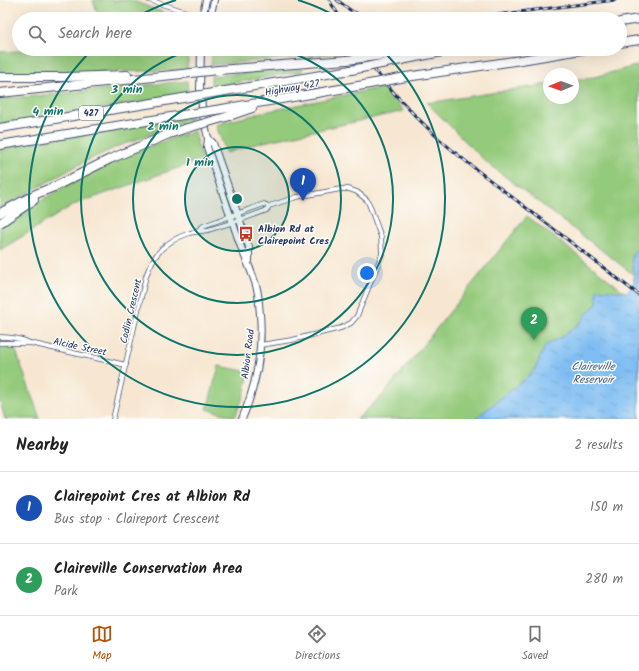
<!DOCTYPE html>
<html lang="en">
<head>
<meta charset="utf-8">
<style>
	:root { --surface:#fff; --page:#f2f2f2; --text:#222; --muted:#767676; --line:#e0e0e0; --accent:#b45309 }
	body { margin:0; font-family:Kalam,sans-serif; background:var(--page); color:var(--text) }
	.compass { position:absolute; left:543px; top:68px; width:36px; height:36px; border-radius:50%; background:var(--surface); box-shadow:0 4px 16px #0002; rotate:269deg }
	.you { position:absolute; left:367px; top:273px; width:14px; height:14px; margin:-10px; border:3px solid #fff; border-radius:50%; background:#1a73e8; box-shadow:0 0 0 6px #1a73e833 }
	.badge { display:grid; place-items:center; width:26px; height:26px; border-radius:50%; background:var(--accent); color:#fff; font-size:13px; font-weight:700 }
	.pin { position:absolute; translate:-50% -33px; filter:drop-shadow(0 1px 2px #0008) }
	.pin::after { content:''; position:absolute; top:21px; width:14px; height:12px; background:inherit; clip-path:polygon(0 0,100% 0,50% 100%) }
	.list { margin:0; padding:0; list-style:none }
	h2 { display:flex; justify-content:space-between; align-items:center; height:52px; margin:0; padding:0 16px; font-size:17px }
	h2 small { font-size:13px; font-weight:400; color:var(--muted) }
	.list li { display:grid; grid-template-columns:26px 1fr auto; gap:12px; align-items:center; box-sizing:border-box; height:72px; padding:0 16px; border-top:1px solid var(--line) }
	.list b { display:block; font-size:15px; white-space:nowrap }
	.list p { margin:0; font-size:13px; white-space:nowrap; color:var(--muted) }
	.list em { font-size:13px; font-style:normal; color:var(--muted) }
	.icon { flex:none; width:22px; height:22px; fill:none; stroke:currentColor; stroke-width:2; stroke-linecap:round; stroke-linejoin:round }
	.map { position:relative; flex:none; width:639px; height:419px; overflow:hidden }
	.search { position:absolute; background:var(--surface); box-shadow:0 4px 16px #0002; left:12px; right:12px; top:12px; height:44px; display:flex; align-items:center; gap:10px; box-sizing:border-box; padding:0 14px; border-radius:22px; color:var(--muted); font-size:15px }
	.sheet { height:196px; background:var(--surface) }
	nav { display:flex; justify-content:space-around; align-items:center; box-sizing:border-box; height:56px; border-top:1px solid var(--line); background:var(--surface); font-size:11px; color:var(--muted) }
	nav a { display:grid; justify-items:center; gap:2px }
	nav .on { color:var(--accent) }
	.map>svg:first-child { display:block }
</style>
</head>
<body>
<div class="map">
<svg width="639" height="419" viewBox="0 0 639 419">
	<defs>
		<pattern id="water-ripples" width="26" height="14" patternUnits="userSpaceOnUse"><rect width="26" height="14" fill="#7fbef3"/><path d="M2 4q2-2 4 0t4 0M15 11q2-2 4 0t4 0" fill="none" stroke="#679bc8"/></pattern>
	</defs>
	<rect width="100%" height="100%" fill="#fdfcf7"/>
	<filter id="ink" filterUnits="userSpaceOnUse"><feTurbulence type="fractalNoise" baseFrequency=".025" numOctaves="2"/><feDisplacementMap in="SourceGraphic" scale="8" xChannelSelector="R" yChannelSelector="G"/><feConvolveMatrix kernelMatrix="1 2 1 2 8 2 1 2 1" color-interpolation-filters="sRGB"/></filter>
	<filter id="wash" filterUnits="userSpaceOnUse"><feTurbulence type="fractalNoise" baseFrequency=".012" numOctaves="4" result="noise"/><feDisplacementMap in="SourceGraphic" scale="16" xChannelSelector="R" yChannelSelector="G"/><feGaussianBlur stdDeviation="0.9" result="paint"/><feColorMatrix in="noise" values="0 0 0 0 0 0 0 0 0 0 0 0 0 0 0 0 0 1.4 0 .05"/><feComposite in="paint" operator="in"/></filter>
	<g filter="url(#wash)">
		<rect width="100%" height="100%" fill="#f7e7d2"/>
		<g fill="#94ca7b" stroke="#587c6c">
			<path d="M93,0h38l49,19h-81z"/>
			<path d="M60,49h129l-2,21 -81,2 -106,2v-22z"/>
			<path d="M213,49h139l2,3 -143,13z"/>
			<path d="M639,65v215l-5,-5 -148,-113 -59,-59 122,-19v14h24v-18l21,-3z"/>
			<path d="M302,68l1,1 -1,2 -91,16v-11z"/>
			<path d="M187,81l1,13 -188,31v-26l57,-5z"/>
			<path d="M383,87l21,24 -145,32 -33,10 -10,-28 13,-4 40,-10z"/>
			<path d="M192,116v3l-73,27 -33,15 -86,47v-60z"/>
			<path d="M195,131l2,12 6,16 -130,46 -73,45v-24c45,-29 92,-57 142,-77 18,-7 35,-12 53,-18z"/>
			<path d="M527,216l112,87v116h-282l26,-24z"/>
			<path d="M12,347l3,1 25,71h-35l-5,-17v-54z"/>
			<path d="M219,366l30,6 -5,23 -9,22 -28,-8z"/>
		</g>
		<path fill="url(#water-ripples)" stroke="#4d76a8" d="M639,247v172h-164l56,-45 5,-7 9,-21 10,-6 7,-3 19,-15 6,-9 7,-6 3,-5v-13l31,3c1,-3 4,-6 5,-8 3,-9 -2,-20 -1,-30z"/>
	</g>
	<g filter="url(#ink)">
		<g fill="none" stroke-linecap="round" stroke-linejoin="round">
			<g stroke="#3c4b6f" stroke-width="5.5">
				<g id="minor">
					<path d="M149,0l56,18"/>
					<path d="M197,231l6,-5 61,-22 5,2 28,-9 44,-8h8l8,3 10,8 2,4 12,33 1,17 -25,62 -6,7 -10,5 -49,12 -32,5"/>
					<path d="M0,337c11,0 20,1 30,6"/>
					<path d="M0,343c10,-1 20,1 30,0l96,22"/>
					<path d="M113,419l33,-143c8,-23 19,-34 41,-42 3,-1 6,-2 9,-2 4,-1 8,-1 12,-2 20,-6 39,-12 59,-20l2,-4"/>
				</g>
			</g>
			<g stroke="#3c4b6f" stroke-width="8">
				<g id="secondary">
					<path d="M202,19l4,-19"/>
					<path d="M210,19l4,-19"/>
					<path d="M200,49l1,2 -1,38 3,27 5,22 -1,9 35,103 1,2c5,12 11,25 14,37 2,8 2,17 3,25 3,36 -4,72 -18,105"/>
					<path d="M208,138l5,5 36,104v14"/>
				</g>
			</g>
			<g stroke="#3c4b6f" stroke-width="10">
				<g id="motorway">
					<path d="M620,22l19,-3"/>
					<path d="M620,43l19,-3"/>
					<path d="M396,61l61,-12"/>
					<path d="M218,70l129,-10"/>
					<path d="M0,77h66l61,-2"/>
					<path d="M406,77l115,-17 66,-11"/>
					<path d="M219,92l132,-22"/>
					<path d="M0,93l182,-19"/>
					<path d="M222,109l142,-24"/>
					<path d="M226,117l26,-9"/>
					<path d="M0,128l183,-30"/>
					<path d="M0,145l183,-30"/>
					<path d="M0,213l36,-19 20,-8 54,-27 59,-25 15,-5"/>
					<path d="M0,223l34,-23"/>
				</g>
			</g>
			<use href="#minor" stroke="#fff" stroke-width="4"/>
			<use href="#secondary" stroke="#fff" stroke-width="6"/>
			<use href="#motorway" stroke="#fff" stroke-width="8"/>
			<g stroke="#1b2f5e" stroke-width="3">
				<g id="rail">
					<path d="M329,0l12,19"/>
					<path d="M337,0l13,10 19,9"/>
					<path d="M463,19l152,-19"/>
					<path d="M358,49c24,32 50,61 79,88 29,26 61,49 92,73 37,28 73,57 110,85"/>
				</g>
			</g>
			<use href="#rail" stroke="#fdfcf7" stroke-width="1.5" stroke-dasharray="4.5" stroke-linecap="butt"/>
			<g stroke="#3c4b6f" stroke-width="10" stroke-linecap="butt">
				<g id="motorway-bridge">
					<path d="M347,60l44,-6"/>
					<path d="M351,70l45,-9"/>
					<path d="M182,74l36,-4"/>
					<path d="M364,85l42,-8"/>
					<path d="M183,98l36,-6"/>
					<path d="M183,115l39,-6"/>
					<path d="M184,129l42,-12"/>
				</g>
			</g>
			<use href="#motorway-bridge" stroke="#fff" stroke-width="8"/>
		</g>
	</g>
	<circle cx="237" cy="199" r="52" fill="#0f766e" fill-opacity=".12"/>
	<g fill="none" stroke="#0f766e" stroke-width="2">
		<circle cx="237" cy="199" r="52"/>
		<circle cx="237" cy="199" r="104"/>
		<path d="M280 49A156 156 0 1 1 194 49"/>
		<path d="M133 19A208 208 0 0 1 176 0M298 0A208 208 0 0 1 341 19M381 49A208 208 0 1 1 93 49"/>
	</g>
	<defs>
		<g id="bus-bare" transform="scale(1.2)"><path d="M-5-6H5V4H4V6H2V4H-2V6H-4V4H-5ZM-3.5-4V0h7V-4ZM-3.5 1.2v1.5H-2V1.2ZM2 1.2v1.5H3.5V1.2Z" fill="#c8321e" stroke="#fdfcf7" stroke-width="2.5" paint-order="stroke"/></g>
	</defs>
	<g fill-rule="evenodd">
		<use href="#bus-bare" x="246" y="234"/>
	</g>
	<g text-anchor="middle" stroke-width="3" stroke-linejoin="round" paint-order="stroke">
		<rect fill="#fdfcf7" stroke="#5f6c8c" stroke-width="1" x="79" y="106" width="24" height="14" rx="3"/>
		<g font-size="9" font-weight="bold" fill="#1b2f5e">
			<text x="91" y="116">427</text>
		</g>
		<g font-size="10" fill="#1b2f5e" stroke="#fdfcf7">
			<text transform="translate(292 87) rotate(-10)" y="4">Highway 427</text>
			<text transform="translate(130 311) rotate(-77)" y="4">Codlin Crescent</text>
			<text transform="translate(80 346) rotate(12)" y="4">Alcide Street</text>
			<text transform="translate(247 354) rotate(-83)" y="4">Albion Road</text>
		</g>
		<g font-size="10" font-weight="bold" fill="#1b2f5e" stroke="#fdfcf7" text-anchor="start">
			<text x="258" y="232">Albion Rd at<tspan x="258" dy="12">Clairepoint Cres</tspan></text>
		</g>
		<g font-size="11" font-style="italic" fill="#395a8b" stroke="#fdfcf7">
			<text x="593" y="370">Claireville<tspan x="593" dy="13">Reservoir</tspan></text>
		</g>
	</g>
	<circle cx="237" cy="199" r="6" fill="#0f766e" stroke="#fdfcf7" stroke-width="2"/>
	<g font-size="12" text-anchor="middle" font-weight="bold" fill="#0f766e" stroke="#fdfcf7" stroke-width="3" stroke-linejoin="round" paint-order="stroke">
		<text x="127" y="93">3 min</text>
		<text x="48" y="115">4 min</text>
		<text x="163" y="130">2 min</text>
		<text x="200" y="166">1 min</text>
	</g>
</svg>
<svg class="compass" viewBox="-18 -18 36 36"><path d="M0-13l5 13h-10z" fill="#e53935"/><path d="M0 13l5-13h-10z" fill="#767676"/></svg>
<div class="you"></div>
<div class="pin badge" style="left:303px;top:201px;background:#1a4fb4">1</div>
<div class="pin badge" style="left:534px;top:340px;background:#2e9e5b">2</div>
<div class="search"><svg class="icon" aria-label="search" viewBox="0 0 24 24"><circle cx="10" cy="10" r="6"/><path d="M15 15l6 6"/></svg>Search here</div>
</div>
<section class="sheet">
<h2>Nearby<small>2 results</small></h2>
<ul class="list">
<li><span class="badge" style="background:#1a4fb4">1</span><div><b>Clairepoint Cres at Albion Rd</b><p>Bus stop · Claireport Crescent</p></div><em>150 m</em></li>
<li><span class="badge" style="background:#2e9e5b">2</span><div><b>Claireville Conservation Area</b><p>Park</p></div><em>280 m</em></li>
</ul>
</section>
<nav>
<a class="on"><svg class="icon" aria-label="map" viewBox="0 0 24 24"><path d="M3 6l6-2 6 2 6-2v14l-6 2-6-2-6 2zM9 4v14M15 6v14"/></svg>Map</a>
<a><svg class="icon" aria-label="directions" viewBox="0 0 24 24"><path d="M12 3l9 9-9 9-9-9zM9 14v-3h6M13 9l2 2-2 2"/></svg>Directions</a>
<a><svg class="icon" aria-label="saved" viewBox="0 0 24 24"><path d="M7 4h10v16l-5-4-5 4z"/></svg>Saved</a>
</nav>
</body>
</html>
